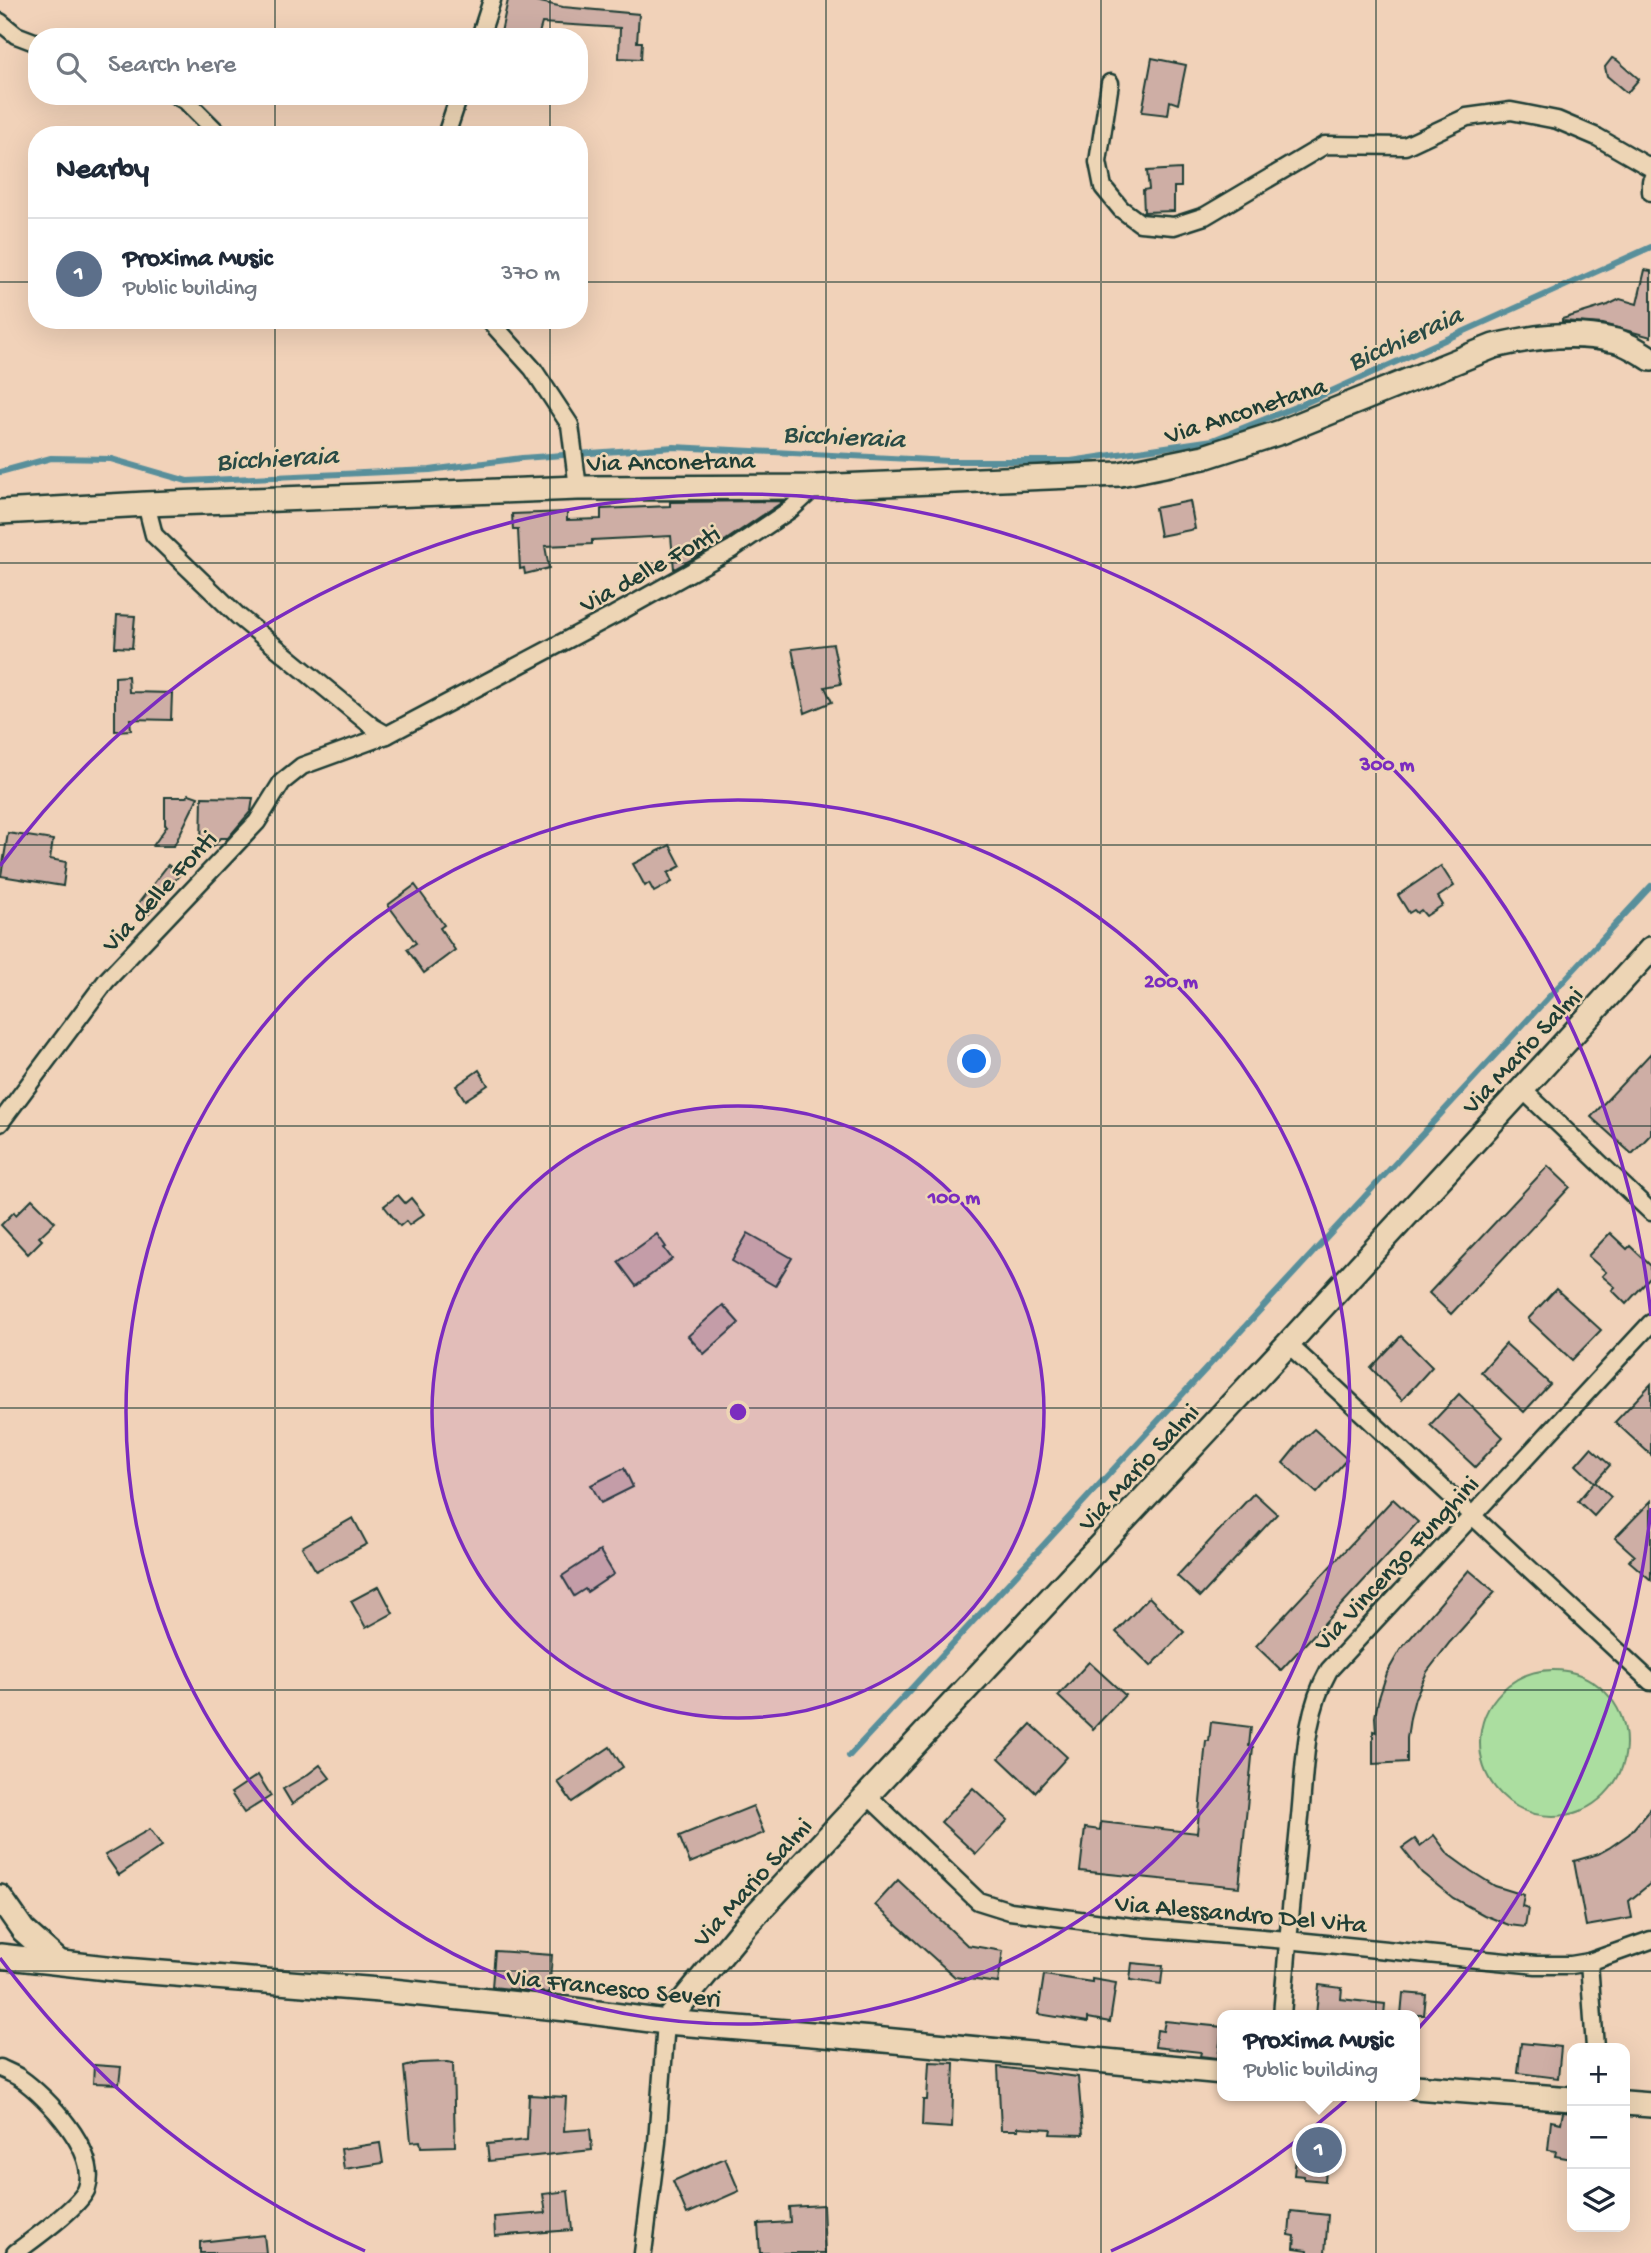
<!DOCTYPE html>
<html lang="en">
<head>
<meta charset="utf-8">
<style>
	:root { --surface:#fff; --page:#f6f6f7; --text:#1f2937; --muted:#747a83; --line:#e0e1e3; --accent:#d1495b }
	body { margin:0; font-family:"Gochi Hand",sans-serif; background:var(--page); color:var(--text) }
	.controls { position:absolute; right:21px; bottom:21px; display:grid; overflow:hidden; border-radius:14px; box-shadow:0 7px 28px #0002 }
	.controls button { width:63px; height:63px; display:grid; place-items:center; padding:0; border:0; border-bottom:2px solid var(--line); background:var(--surface); color:var(--text); font:35px sans-serif }
	.you { position:absolute; left:975px; top:1062px; width:24px; height:24px; margin:-18px; border:5px solid #fff; border-radius:50%; background:#1a73e8; box-shadow:0 0 0 10px #1a73e833 }
	.badge { display:grid; place-items:center; width:46px; height:46px; border-radius:50%; background:var(--accent); color:#fff; font-size:23px; font-weight:700 }
	.pin { position:absolute; translate:-50% -50%; border:4px solid #fff; box-shadow:0 2px 7px #0006 }
	.popup { position:absolute; left:1217px; top:2010px; width:203px; height:91px; box-sizing:border-box; display:grid; place-content:center; border-radius:14px; background:var(--surface); filter:drop-shadow(0 2px 5px #0005); font-size:23px; white-space:nowrap; color:var(--muted) }
	.popup b { font-size:26px; color:var(--text) }
	.popup::after { content:''; position:absolute; left:50%; top:100%; margin-left:-14px; border:14px solid transparent; border-top-color:var(--surface) }
	.list { margin:0; padding:0; list-style:none }
	h2 { display:flex; justify-content:space-between; align-items:center; height:91px; margin:0; padding:0 28px; font-size:30px }
	h2 small { font-size:23px; font-weight:400; color:var(--muted) }
	.list li { display:grid; grid-template-columns:46px 1fr auto; gap:21px; align-items:center; box-sizing:border-box; height:112px; padding:0 28px; border-top:2px solid var(--line) }
	.list b { display:block; font-size:26px; white-space:nowrap }
	.list p { margin:0; font-size:23px; white-space:nowrap; color:var(--muted) }
	.list em { font-size:23px; font-style:normal; color:var(--muted) }
	.icon { flex:none; width:38px; height:38px; fill:none; stroke:currentColor; stroke-width:2; stroke-linecap:round; stroke-linejoin:round }
	.map { position:relative; flex:none; width:1651px; height:2253px; overflow:hidden }
	.search { position:absolute; background:var(--surface); box-shadow:0 7px 28px #0002; left:28px; top:28px; width:560px; height:77px; display:flex; align-items:center; gap:18px; box-sizing:border-box; padding:0 24px; border-radius:28px; color:var(--muted); font-size:26px }
	.panel { position:absolute; background:var(--surface); box-shadow:0 7px 28px #0002; left:28px; top:126px; width:560px; height:203px; border-radius:28px }
	.map>svg:first-child { display:block }
</style>
</head>
<body>
<div class="map">
<svg width="1651" height="2253" viewBox="0 0 1651 2253">
	<rect width="100%" height="100%" fill="#f1d2b9"/>
	<filter id="ink" filterUnits="userSpaceOnUse"><feTurbulence type="fractalNoise" baseFrequency=".0143" numOctaves="2"/><feDisplacementMap in="SourceGraphic" scale="14" xChannelSelector="R" yChannelSelector="G"/><feConvolveMatrix kernelMatrix="1 2 1 2 8 2 1 2 1" color-interpolation-filters="sRGB"/></filter>
	<g filter="url(#ink)">
		<circle fill="#abdea0" stroke="#658e6a" stroke-width="2" cx="1553" cy="1743" r="73"/>
		<g fill="none" stroke-linecap="round" stroke-linejoin="round">
			<g stroke="#598f9b" stroke-width="6">
				<path d="M0,472l51,-14 60,1 76,22 243,-11 92,-12 152,-11 275,14h122l142,-21 92,-37 346,-156"/>
				<path d="M849,1756l802,-870"/>
			</g>
		</g>
		<g fill="#ceaea5" stroke="#1f3d34" stroke-width="2">
			<path d="M508,0h23l32,7 76,7 -2,28h5l-1,17 -22,-1 1,-30 -78,-5 -4,14h-38z"/>
			<path d="M1152,58l34,7 -8,39 -8,-3 -2,14 -26,-3z"/>
			<path d="M1612,58l5,2 22,19 -12,14 -20,-17 -2,-9z"/>
			<path d="M1181,169v18h-7v24l-30,1 -1,-22 6,-1 -2,-18z"/>
			<path d="M1645,270l6,1v66l-48,-13 -41,-3v-2l46,-14 12,-6 17,5z"/>
			<path d="M784,501l-58,39 -52,29 -3,-33 -79,4v4l-47,2 4,22 -24,6 -1,-6 -4,1 -2,-39h-5l-1,-16 55,-2v8l34,-1v-10l69,-3v-4z"/>
			<path d="M1190,501l5,28 -35,7 -5,-28z"/>
			<path d="M117,615l18,1 -3,32 -17,-1z"/>
			<path d="M833,644l8,40 -16,3 7,15 -27,11 -13,-64z"/>
			<path d="M128,676l1,16 43,1 -1,27 -41,-1 1,11 -16,1v-54z"/>
			<path d="M189,794l9,3 -24,49h-21l14,-20 -2,-1v-28h22z"/>
			<path d="M202,797l51,1 -2,13 -23,27h-8l-7,9h-12z"/>
			<path d="M8,833l45,7 -3,19 16,3 -3,24 -62,-10z"/>
			<path d="M670,845l11,21 -13,7 4,9 -18,10 -5,-9 -4,3 -12,-22z"/>
			<path d="M168,865l12,9 -31,40 -12,-9z"/>
			<path d="M1441,866l13,20 -16,11 5,8 -17,11 -5,-6 -4,3 -3,-3 -5,3 -11,-18z"/>
			<path d="M415,885l29,40 -4,3 15,22 -31,23 -17,-24 9,-6 -28,-38z"/>
			<path d="M1651,1053v81l-19,20 -41,-37z"/>
			<path d="M479,1070l9,15 -23,15 -9,-14z"/>
			<path d="M1548,1166l22,21 -119,127 -22,-21z"/>
			<path d="M398,1195l7,8 6,-5 13,16 -15,11 -3,-4 -6,5 -16,-20z"/>
			<path d="M32,1199l23,23 -16,15 3,3 -14,14 -27,-29 13,-13 2,3z"/>
			<path d="M748,1233l44,25 -17,28 -43,-25z"/>
			<path d="M1610,1233l17,16 3,-3 21,20v11l-25,27 -14,-14 3,-3 -13,-11 4,-4 -18,-16z"/>
			<path d="M657,1234l9,13 -2,1 8,11 -36,27 -18,-24z"/>
			<path d="M1556,1289l45,41 -29,30 -44,-41z"/>
			<path d="M723,1305l16,18 -35,31 -16,-18z"/>
			<path d="M1401,1336l31,31 -30,33 -31,-32z"/>
			<path d="M1506,1344l44,40 -26,28 -43,-40z"/>
			<path d="M1651,1384v71l-36,-33z"/>
			<path d="M1459,1394l44,43 -28,30 -45,-42z"/>
			<path d="M1314,1429l33,30 -30,34 -34,-30 17,-21z"/>
			<path d="M1591,1448l19,17 -15,17 16,15 -17,19 -16,-15 16,-19 -18,-17z"/>
			<path d="M624,1468l9,19 -32,16 -10,-18z"/>
			<path d="M1254,1493l23,21 -77,83 -23,-21z"/>
			<path d="M1393,1499l25,23 -137,148 -25,-24z"/>
			<path d="M1651,1501v79l-22,-19 5,-6 -19,-17z"/>
			<path d="M353,1518l14,26 -51,27 -14,-24z"/>
			<path d="M600,1551l14,23 -27,18 -2,-3 -11,7 -12,-20z"/>
			<path d="M1469,1570l26,22 -45,50 -23,30 -12,26 -5,20 -3,20v24l-34,2v-33l3,1 -1,-15 3,-16 9,-28 13,-23z"/>
			<path d="M379,1586l14,27 -27,15 -15,-27z"/>
			<path d="M1149,1597l35,35 -33,34 -35,-34z"/>
			<path d="M1089,1662l36,33 -32,34 -35,-33z"/>
			<path d="M1211,1722l40,5 -2,19 4,1 -14,140 -159,-16 5,-43 15,2 1,-8 96,11 9,-92h3z"/>
			<path d="M1031,1724l36,33 -32,35 -36,-34z"/>
			<path d="M610,1747l13,20 -51,35 -14,-20z"/>
			<path d="M320,1765l10,13 -38,26 -9,-15 24,-14z"/>
			<path d="M258,1775l13,21 -27,17 -13,-20z"/>
			<path d="M973,1788l35,32 -32,34 -35,-32z"/>
			<path d="M753,1806l11,27 -74,30 -11,-27z"/>
			<path d="M1651,1808v75l-22,18 3,17 -46,8 -12,-65 24,-7 11,-6 20,-14z"/>
			<path d="M150,1829l12,17 -43,29 -14,-20z"/>
			<path d="M1434,1835l15,20 22,16 24,15 29,9 -2,11 6,2 -3,19 -16,-2 -25,-10 -31,-17 -31,-25 -20,-25 13,-9 5,7z"/>
			<path d="M898,1880l69,65 36,6 -5,32 -43,-6 -80,-72z"/>
			<path d="M495,1951l57,4 -3,38 -57,-6z"/>
			<path d="M1132,1963l31,3 -2,18 -31,-4z"/>
			<path d="M1044,1975l48,7v-3l24,4 -6,39 -22,-4v4l-50,-8z"/>
			<path d="M1319,1985l23,3 -1,11 44,5 -1,11h-68z"/>
			<path d="M1403,1993l23,2 -2,20h-23z"/>
			<path d="M1165,2021l57,6 -4,31 -18,-2 1,-4 -46,-5 2,-17 6,1z"/>
			<path d="M1521,2043l40,4 -3,31 -40,-5z"/>
			<path d="M448,2062l5,1 2,83 -34,1 -1,-6 -9,1 -7,-75 15,-4z"/>
			<path d="M929,2062l25,1 -2,65 -30,-2 1,-26h4z"/>
			<path d="M94,2065l27,2 -2,17 -26,-1z"/>
			<path d="M998,2067l80,10 5,58 -33,-1 1,-5 -33,-2v3h-17z"/>
			<path d="M529,2095l37,2 -2,34 26,-2 2,21 -103,11 -2,-17 40,-4z"/>
			<path d="M1563,2112l9,1v46l-17,-3 1,-5 -8,-1 3,-29 10,2z"/>
			<path d="M1311,2140l18,2 -4,39 -21,-2v-3l-10,-1 3,-24 13,1z"/>
			<path d="M380,2143l3,20 -39,6 -3,-20z"/>
			<path d="M725,2158l14,33 -52,23 -14,-33z"/>
			<path d="M568,2191l4,39 -77,6 -1,-19 52,-4 -3,-19z"/>
			<path d="M823,2205l2,48h-65l-2,-29 32,-2 -1,-15z"/>
			<path d="M1291,2211l37,4 -3,38h-17v-3l-14,-2 1,-12 -6,-1z"/>
			<path d="M264,2235l2,18h-66v-11z"/>
		</g>
		<g fill="none" stroke-linecap="round" stroke-linejoin="round">
			<g stroke="#1f3d34" stroke-width="21">
				<g id="street">
					<path d="M0,22l16,13 21,8"/>
					<path d="M480,37l12,-37"/>
					<path d="M1110,83l-12,79 5,25 18,22 19,14 34,3 31,-10 120,-71 80,1 62,-29 44,-6 46,9 40,17 54,31"/>
					<path d="M177,96l9,5 34,34"/>
					<path d="M446,135l13,-39"/>
					<path d="M1651,181v11"/>
					<path d="M489,320l44,49 37,56 8,63"/>
					<path d="M146,504l8,31 84,81 135,111 14,8"/>
					<path d="M1522,1089l129,123"/>
					<path d="M0,1123l106,-142 151,-159 25,-40 20,-16 85,-31 227,-120 118,-66 59,-40 24,-22"/>
					<path d="M1288,1344l363,338"/>
					<path d="M867,1795l111,106 32,10 123,16 154,13 249,25h35l18,-3 62,-22"/>
					<path d="M1589,1962l6,86"/>
					<path d="M1282,2015c5,-66 11,-132 18,-198 5,-50 4,-103 29,-147l322,-347"/>
					<path d="M0,2068c6,3 14,6 20,10 27,19 79,73 67,110 -6,18 -55,52 -72,65"/>
					<path d="M643,2253l14,-111 9,-120"/>
				</g>
			</g>
			<g stroke="#1f3d34" stroke-width="28">
				<g id="secondary">
					<path d="M0,512l146,-8 432,-16 237,-1 305,-13 84,-17 77,-25 213,-86c38,-9 79,-15 118,-6 13,2 28,12 39,19"/>
					<path d="M0,1897l23,33 36,32"/>
					<path d="M0,1956l124,14 268,21 175,18 99,13 207,17 350,33"/>
					<path d="M666,2022l80,-97 542,-581 363,-395"/>
					<path d="M1415,2087l157,12"/>
					<path d="M1625,2103l26,2"/>
				</g>
			</g>
			<use href="#street" stroke="#edd5b5" stroke-width="16"/>
			<use href="#secondary" stroke="#edd5b5" stroke-width="23"/>
		</g>
	</g>
	<path fill="none" stroke="#1f3d34" stroke-width="2" stroke-opacity="0.55" d="M275,0v37M550,0v37M826,0v2253M1101,0v2253M1376,0v2253M275,96v39M550,96v39M0,282h37M579,282h1072M275,320v1933M550,320v1933M0,563h1651M0,845h1651M0,1126h1651M0,1408h1651M0,1690h1651M0,1971h1651"/>
	<circle cx="738" cy="1412" r="306" fill="#7b2cbf" fill-opacity=".12"/>
	<g fill="none" stroke="#7b2cbf" stroke-width="3.5">
		<circle cx="738" cy="1412" r="306"/>
		<circle cx="738" cy="1412" r="612"/>
		<path d="M1651 1508A918 918 0 0 1 1111 2251M365 2251A918 918 0 0 1 0 1958M0 866A918 918 0 0 1 1651 1316"/>
	</g>
	<g text-anchor="middle" stroke-width="5" stroke-linejoin="round" paint-order="stroke">
		<g font-size="26" fill="#1f3d34" stroke="#edd5b5">
			<text transform="translate(1245 409) rotate(-18)" y="9">Via Anconetana</text>
			<text transform="translate(671 460) rotate(-1)" y="9">Via Anconetana</text>
			<text transform="translate(649 567) rotate(-29)" y="9">Via delle Fonti</text>
			<text transform="translate(158 890) rotate(-47)" y="9">Via delle Fonti</text>
			<text transform="translate(1521 1049) rotate(-47)" y="9">Via Mario Salmi</text>
			<text transform="translate(1137 1466) rotate(-47)" y="9">Via Mario Salmi</text>
			<text transform="translate(1395 1562) rotate(-47)" y="9">Via Vincenzo Funghini</text>
			<text transform="translate(751 1881) rotate(-48)" y="9">Via Mario Salmi</text>
			<text transform="translate(1241 1912) rotate(5)" y="9">Via Alessandro Del Vita</text>
			<text transform="translate(614 1986) rotate(6)" y="9">Via Francesco Severi</text>
		</g>
		<g font-size="28" font-style="italic" fill="#294b45" stroke="#edd5b5">
			<text transform="translate(1404 336) rotate(-24)" y="10">Bicchieraia</text>
			<text transform="translate(844 434) rotate(3)" y="10">Bicchieraia</text>
			<text transform="translate(277 456) rotate(-3)" y="10">Bicchieraia</text>
		</g>
	</g>
	<circle cx="738" cy="1412" r="10" fill="#7b2cbf" stroke="#edd5b5" stroke-width="3.5"/>
	<g font-size="21" text-anchor="middle" font-weight="bold" fill="#7b2cbf" stroke="#edd5b5" stroke-width="5" stroke-linejoin="round" paint-order="stroke">
		<text x="1387" y="770">300 m</text>
		<text x="1171" y="987">200 m</text>
		<text x="954" y="1203">100 m</text>
	</g>
</svg>
<div class="controls">
<button>+</button>
<button>−</button>
<button><svg class="icon" aria-label="layers" viewBox="0 0 24 24"><path d="M12 4l9 5-9 5-9-5zM3 14l9 5 9-5"/></svg></button>
</div>
<div class="you"></div>
<div class="pin badge" style="left:1319px;top:2150px;background:#5c6f8a">1</div>
<div class="popup"><b>Proxima Music</b>Public building</div>
<div class="search"><svg class="icon" aria-label="search" viewBox="0 0 24 24"><circle cx="10" cy="10" r="6"/><path d="M15 15l6 6"/></svg>Search here</div>
<section class="panel">
<h2>Nearby<small></small></h2>
<ul class="list">
<li><span class="badge" style="background:#5c6f8a">1</span><div><b>Proxima Music</b><p>Public building</p></div><em>370 m</em></li>
</ul>
</section>
</div>
</body>
</html>
